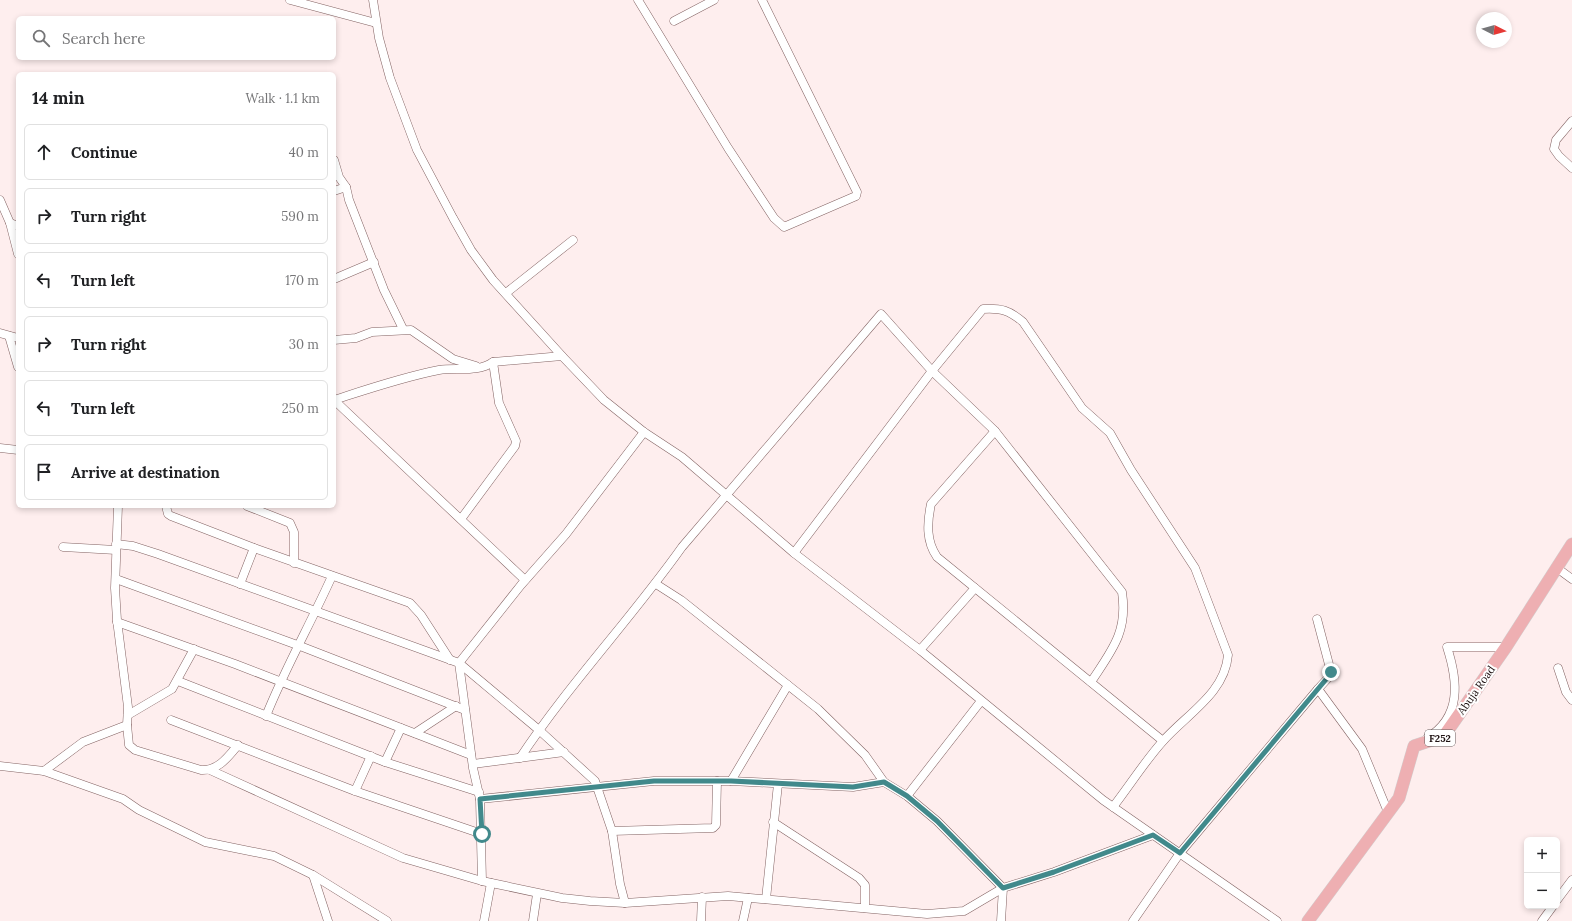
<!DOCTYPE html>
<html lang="en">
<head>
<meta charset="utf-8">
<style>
	:root { --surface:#fff; --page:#f2f2f2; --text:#202124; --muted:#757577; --line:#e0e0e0 }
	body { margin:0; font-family:Lora,serif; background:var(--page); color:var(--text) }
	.controls { position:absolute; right:12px; bottom:12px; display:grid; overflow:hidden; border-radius:6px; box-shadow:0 2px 6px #0003 }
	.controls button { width:36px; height:36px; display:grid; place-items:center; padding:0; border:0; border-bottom:1px solid var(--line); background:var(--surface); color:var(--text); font:20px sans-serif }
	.compass { position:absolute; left:1476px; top:12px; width:36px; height:36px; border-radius:50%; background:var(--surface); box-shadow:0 2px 6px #0003; rotate:96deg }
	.stop { position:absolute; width:12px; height:12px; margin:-9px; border:3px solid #41898b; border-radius:50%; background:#fff }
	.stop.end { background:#41898b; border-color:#fff; box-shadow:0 1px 4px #0008 }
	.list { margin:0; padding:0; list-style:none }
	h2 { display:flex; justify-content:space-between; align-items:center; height:52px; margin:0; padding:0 16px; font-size:17px }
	h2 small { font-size:13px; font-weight:400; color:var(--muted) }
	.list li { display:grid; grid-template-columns:26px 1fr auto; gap:12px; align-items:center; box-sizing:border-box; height:56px; margin:0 8px 8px; padding:0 8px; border:1px solid var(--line); border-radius:6px }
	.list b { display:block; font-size:15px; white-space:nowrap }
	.list em { font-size:13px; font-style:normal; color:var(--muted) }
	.icon { flex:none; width:22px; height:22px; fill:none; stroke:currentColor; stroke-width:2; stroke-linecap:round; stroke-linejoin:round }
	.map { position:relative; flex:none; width:1572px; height:921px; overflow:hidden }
	.search { position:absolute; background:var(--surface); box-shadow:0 2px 6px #0003; left:16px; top:16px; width:320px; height:44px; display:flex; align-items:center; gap:10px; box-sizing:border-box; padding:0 14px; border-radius:6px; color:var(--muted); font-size:15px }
	.panel { position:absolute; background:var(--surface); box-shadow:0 2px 6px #0003; left:16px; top:72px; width:320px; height:436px; border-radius:6px }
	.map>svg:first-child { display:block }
</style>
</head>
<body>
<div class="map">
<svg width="1572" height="921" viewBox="0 0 1572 921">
	<rect width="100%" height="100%" fill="#feeeee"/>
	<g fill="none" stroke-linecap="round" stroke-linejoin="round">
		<g stroke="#836363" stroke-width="9">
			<g id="street">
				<path d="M290,0l86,23"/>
				<path d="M373,0l6,38 11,40 27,72 36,68 18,32 22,30 69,76"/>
				<path d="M638,0l90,148 46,70 10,9 72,-31 1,-4 -95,-192"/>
				<path d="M674,21l40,-21"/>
				<path d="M1572,121l-16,19 -2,9 5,7 13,12"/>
				<path d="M334,160l5,17 7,10 3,13 35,90 19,39"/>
				<path d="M334,191l12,-4"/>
				<path d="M0,200l10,23 8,3"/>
				<path d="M10,223l8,31"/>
				<path d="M334,279l40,-17"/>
				<path d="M506,293l67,-53"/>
				<path d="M0,333l18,5"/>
				<path d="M9,336l9,31"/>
				<path d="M334,340l22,-2 16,-6 39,-2 42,29 23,7"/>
				<path d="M334,400c34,-11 69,-23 105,-30 18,-3 38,3 54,-8l69,-6 42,44 40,32 38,25 112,96 126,97 183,150 174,121"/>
				<path d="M334,400l191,180"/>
				<path d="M995,431l-64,73c-4,19 -5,37 6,53l226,184"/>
				<path d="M0,448l18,2"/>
				<path d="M118,506l-3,82 2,32 11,87 -1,18 2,20 6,5 66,20c17,1 27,-13 37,-25"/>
				<path d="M166,506l2,8 3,2 83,32 156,55 11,12 29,45"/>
				<path d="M247,506l43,17 4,9v31"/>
				<path d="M461,519l54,-73 1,-5 -17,-38 -6,-41"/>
				<path d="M116,544l17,2 25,8 301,109 80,67 56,51 17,50 8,53 5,19"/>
				<path d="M63,547l53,3"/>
				<path d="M794,553l138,-182 51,-62c18,-1 26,1 40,13l59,86 28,25 21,37 64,98 33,87c-3,38 -41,59 -65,86 -18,20 -33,44 -50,66"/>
				<path d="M1557,568l15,11"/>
				<path d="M116,579l184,67 165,64"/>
				<path d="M240,584l14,-36"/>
				<path d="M656,584l25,16 137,109 47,46 19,27 23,14 30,25 66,67 -2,33"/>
				<path d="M1317,619l14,53 -2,5 -11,12 44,60 26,63"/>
				<path d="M117,622l118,42 236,91"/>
				<path d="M920,650l55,-62"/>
				<path d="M1558,668l8,24 6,8"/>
				<path d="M178,681l207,81 94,30"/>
				<path d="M128,715l44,-26 22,-40"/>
				<path d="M266,716c19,-48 45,-93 66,-140"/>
				<path d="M171,720l184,71 127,43"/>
				<path d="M415,733l41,-27"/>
				<path d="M1427,738c35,-21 31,-57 20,-91h59"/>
				<path d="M520,758c49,-74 111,-139 162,-211l199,-233 51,57 63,60 127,161c6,40 -10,58 -31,90"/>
				<path d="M385,762l16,-34"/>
				<path d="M473,764l91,-12"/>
				<path d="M0,766l44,5 79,28 16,11 66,32 69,14 39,19 74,46"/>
				<path d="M210,770l193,88 79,23 80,17 28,3 35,2 103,-7 199,18 37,-3 39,-23 51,-16 99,-37"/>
				<path d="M44,771l39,-29 44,-17"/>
				<path d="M731,781l57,-96"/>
				<path d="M355,791l16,-35"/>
				<path d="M907,796l74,-95"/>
				<path d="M480,799l174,-18h77l122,6 31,-5"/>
				<path d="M773,822l86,56 6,7v23"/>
				<path d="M612,831l101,-3 3,-3 1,-44"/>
				<path d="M313,875l15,46"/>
				<path d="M482,881l-2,-82 -7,-31 -14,-105 62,-78 45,-51 78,-102"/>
				<path d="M766,899l12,-115"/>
				<path d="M1557,900l15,-20"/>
				<path d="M484,921l7,-38"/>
				<path d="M533,921l4,-27"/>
				<path d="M701,921l1,-24"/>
				<path d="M743,921l5,-23"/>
				<path d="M1133,921l47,-68 138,-164"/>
				<path d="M1542,921l11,-15"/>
			</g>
		</g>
		<g stroke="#d2d0d0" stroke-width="13">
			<path id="primary" d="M1308,921l91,-123 15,-52 30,-10 62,-89 66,-103"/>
		</g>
		<use href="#street" stroke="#fff" stroke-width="8"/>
		<use href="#primary" stroke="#eeafb2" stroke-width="12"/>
	</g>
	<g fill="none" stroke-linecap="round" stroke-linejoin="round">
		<path stroke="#41898b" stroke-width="5" d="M482,834l-2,-35 174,-18h77l122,6 31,-5 23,14 30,25 66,67 51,-16 99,-37 27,18 148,-176 3,-5"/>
	</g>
	<g text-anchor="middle" stroke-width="4" stroke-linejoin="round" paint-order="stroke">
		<rect fill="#fff" stroke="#635a5a" stroke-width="1" x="1425" y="730" width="30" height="16" rx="3"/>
		<g font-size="10" font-weight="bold" fill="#201313">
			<text x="1440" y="742">F252</text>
		</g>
		<g font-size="11" fill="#201313" stroke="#fff">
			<text transform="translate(1476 690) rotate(-55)" y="4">Abuja Road</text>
		</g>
	</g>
</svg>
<div class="controls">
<button>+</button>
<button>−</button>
</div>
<svg class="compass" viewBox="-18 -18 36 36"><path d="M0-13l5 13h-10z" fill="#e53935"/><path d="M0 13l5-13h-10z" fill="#757577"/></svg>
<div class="stop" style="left:482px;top:834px"></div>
<div class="stop end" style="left:1331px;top:672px"></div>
<div class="search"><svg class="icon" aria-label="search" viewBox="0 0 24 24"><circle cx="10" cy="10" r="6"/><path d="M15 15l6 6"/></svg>Search here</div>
<section class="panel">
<h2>14 min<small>Walk · 1.1 km</small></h2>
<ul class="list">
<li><svg class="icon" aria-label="ahead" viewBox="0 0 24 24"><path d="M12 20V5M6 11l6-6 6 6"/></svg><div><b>Continue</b></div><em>40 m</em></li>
<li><svg class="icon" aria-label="right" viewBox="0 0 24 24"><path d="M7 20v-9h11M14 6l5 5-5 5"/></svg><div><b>Turn right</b></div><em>590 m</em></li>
<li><svg class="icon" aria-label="left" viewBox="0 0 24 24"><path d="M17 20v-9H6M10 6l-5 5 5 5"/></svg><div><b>Turn left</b></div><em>170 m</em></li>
<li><svg class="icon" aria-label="right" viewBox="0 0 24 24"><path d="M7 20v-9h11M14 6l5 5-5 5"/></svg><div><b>Turn right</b></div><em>30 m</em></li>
<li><svg class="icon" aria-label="left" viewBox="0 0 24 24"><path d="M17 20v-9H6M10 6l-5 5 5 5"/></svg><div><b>Turn left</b></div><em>250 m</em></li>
<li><svg class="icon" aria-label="arrive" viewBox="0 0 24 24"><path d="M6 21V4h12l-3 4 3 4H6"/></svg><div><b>Arrive at destination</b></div></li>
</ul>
</section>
</div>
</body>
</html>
